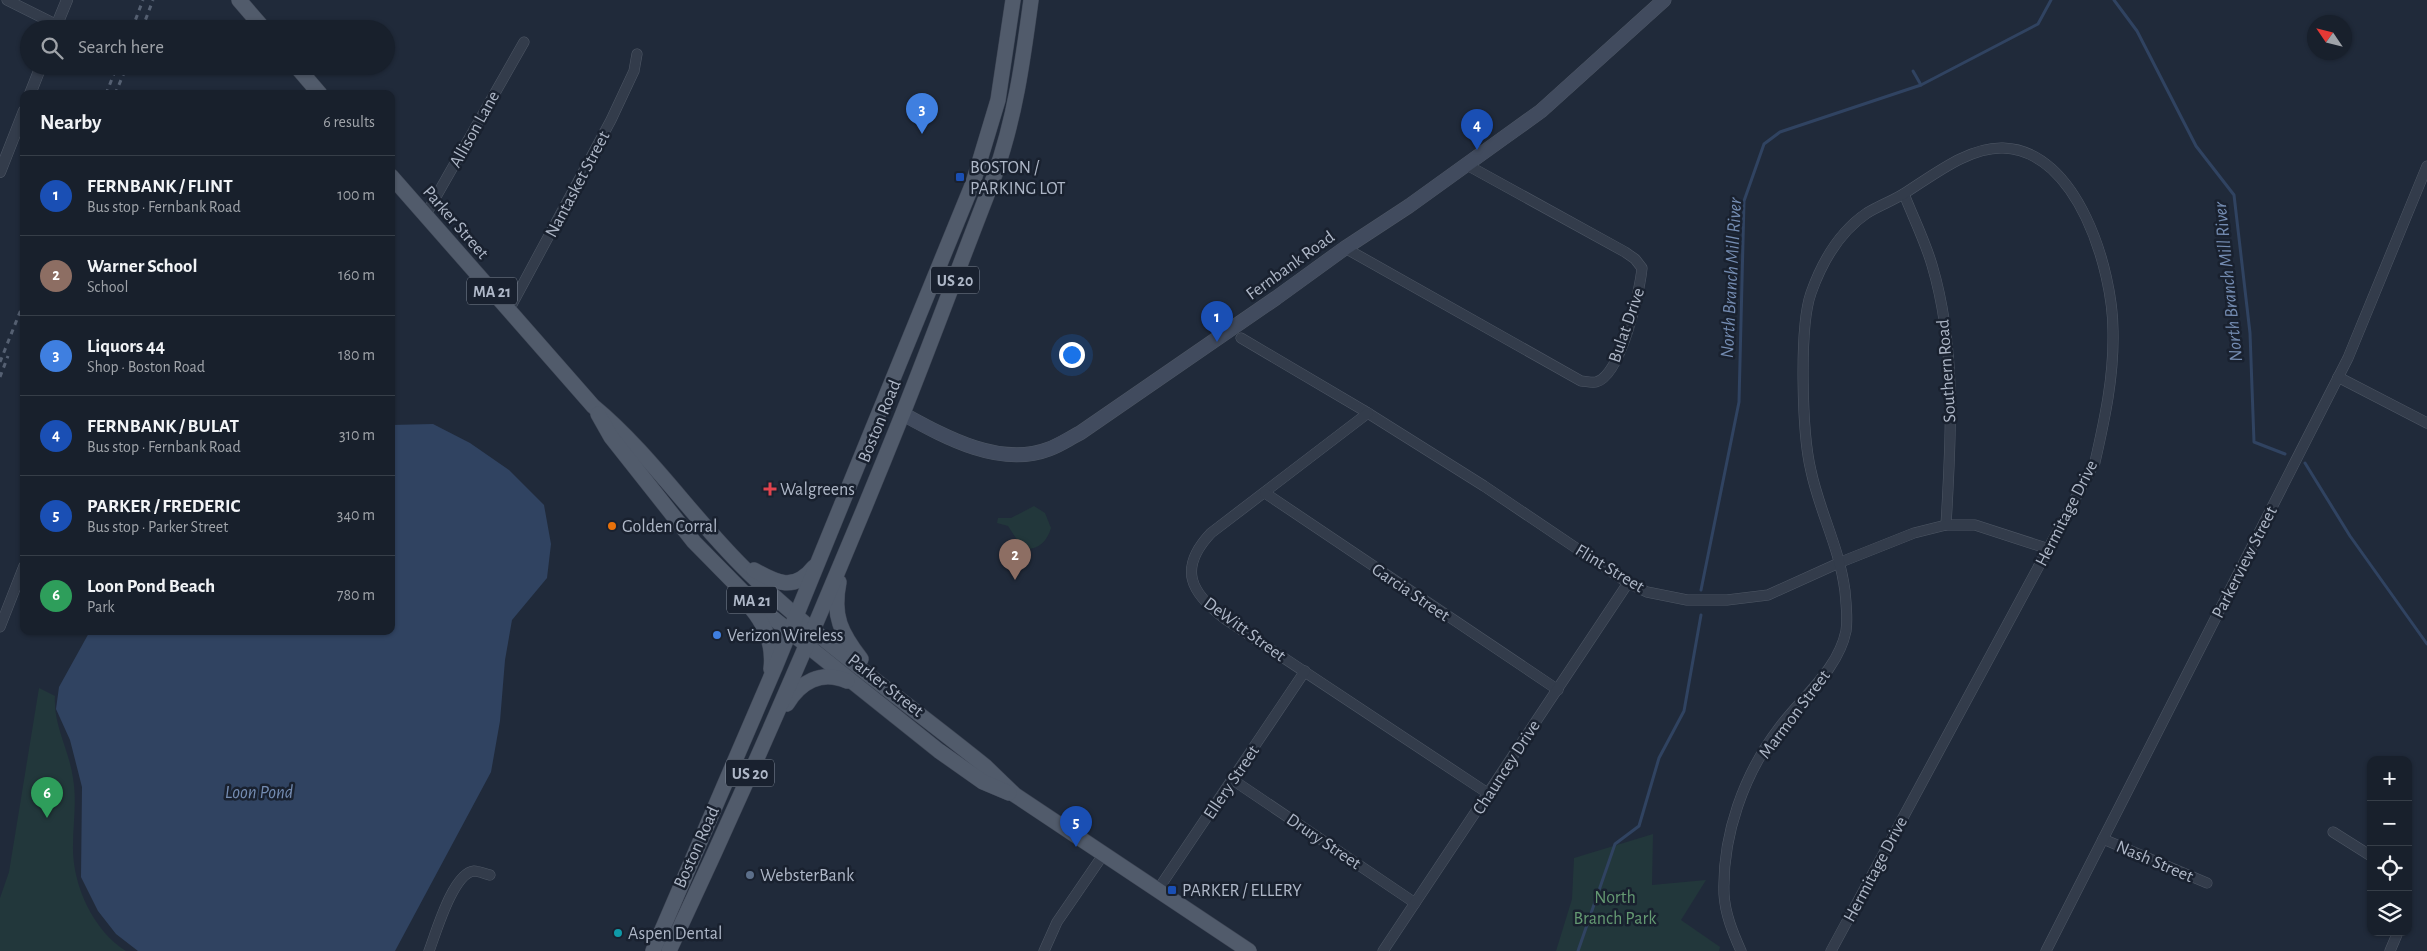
<!DOCTYPE html>
<html lang="en">
<head>
<meta charset="utf-8">
<style>
	:root { --surface:#18202c; --page:#212834; --text:#f1f3f6; --muted:#9fa3a9; --line:#363e48; --accent:#7ba9fe }
	body { margin:0; font-family:"Alegreya Sans",sans-serif; background:var(--page); color:var(--text) }
	.controls { position:absolute; right:15px; bottom:15px; display:grid; overflow:hidden; border-radius:10px; box-shadow:0 1px 4px #0004 }
	.controls button { width:45px; height:45px; display:grid; place-items:center; padding:0; border:0; border-bottom:1px solid var(--line); background:var(--surface); color:var(--text); font:25px sans-serif }
	.compass { position:absolute; left:2307px; top:15px; width:45px; height:45px; border-radius:50%; background:var(--surface); box-shadow:0 1px 4px #0004; rotate:305deg }
	.you { position:absolute; left:1071px; top:354px; width:18px; height:18px; margin:-12px; border:4px solid #fff; border-radius:50%; background:#1a73e8; box-shadow:0 0 0 8px #1a73e833 }
	.badge { display:grid; place-items:center; width:32px; height:32px; border-radius:50%; background:var(--accent); color:#fff; font-size:16px; font-weight:700 }
	.pin { position:absolute; translate:-50% -41px; filter:drop-shadow(0 1px 2px #0008) }
	.pin::after { content:''; position:absolute; top:26px; width:18px; height:15px; background:inherit; clip-path:polygon(0 0,100% 0,50% 100%) }
	.list { margin:0; padding:0; list-style:none }
	h2 { display:flex; justify-content:space-between; align-items:center; height:65px; margin:0; padding:0 20px; font-size:21px }
	h2 small { font-size:16px; font-weight:400; color:var(--muted) }
	.list li { display:grid; grid-template-columns:32px 1fr auto; gap:15px; align-items:center; box-sizing:border-box; height:80px; padding:0 20px; border-top:1px solid var(--line) }
	.list b { display:block; font-size:19px; white-space:nowrap }
	.list p { margin:0; font-size:16px; white-space:nowrap; color:var(--muted) }
	.list em { font-size:16px; font-style:normal; color:var(--muted) }
	.icon { flex:none; width:28px; height:28px; fill:none; stroke:currentColor; stroke-width:2; stroke-linecap:round; stroke-linejoin:round }
	.map { position:relative; flex:none; width:2427px; height:951px; overflow:hidden }
	.search { position:absolute; background:var(--surface); box-shadow:0 1px 4px #0004; left:20px; top:20px; width:375px; height:55px; display:flex; align-items:center; gap:12px; box-sizing:border-box; padding:0 18px; border-radius:28px; color:var(--muted); font-size:19px }
	.panel { position:absolute; background:var(--surface); box-shadow:0 1px 4px #0004; left:20px; top:90px; width:375px; height:545px; border-radius:10px }
	.map>svg:first-child { display:block }
</style>
</head>
<body>
<div class="map">
<svg width="2427" height="951" viewBox="0 0 2427 951">
	<rect width="100%" height="100%" fill="#202a3a"/>
	<g fill="#22373b">
		<path d="M1034,506l11,7 6,15c-4,14 -13,22 -28,21l-15,-23 -11,-3 1,-5h13z"/>
		<path d="M39,688l16,8c-2,29 14,53 18,82 4,23 0,45 0,68 -1,38 20,85 53,105h-126v-53l9,-26z"/>
		<path d="M1653,834l-1,51 54,-5 -25,40 39,27 -1,4h-163l16,-52 2,-41z"/>
	</g>
	<path fill="#304361" d="M433,424l37,19 39,27 35,35 7,39 -4,34 -35,42 -7,40 -5,61 -9,51 -96,179h-257l-22,-17 -18,-23 -17,-34 1,-90 -12,-47 -14,-31 3,-22 31,-56h301v-206z"/>
	<g fill="none" stroke-linecap="round" stroke-linejoin="round">
		<g stroke="#304361" stroke-width="3">
			<path d="M2114,0l23,31 59,115 38,49 16,138 4,109 31,12"/>
			<path d="M1913,71l8,14"/>
			<path d="M2305,463l45,73 77,108"/>
			<path d="M1701,590l38,-188 5,-201 20,-57 16,-12 141,-47 117,-61 13,-24"/>
			<path d="M1578,951l37,-107 24,-18 20,-68 25,-47 17,-96"/>
		</g>
		<g stroke="#4e5765" stroke-width="11">
			<g id="minor">
				<path d="M7,0l50,25"/>
				<path d="M1904,194c9,23 21,47 28,71 25,84 19,173 14,260"/>
				<path d="M425,216l99,-174"/>
				<path d="M1345,248l236,133c4,0 11,2 15,1 25,-6 44,-91 46,-114l-7,-9 -10,-7 -158,-87"/>
				<path d="M509,310l102,-190 23,-49 3,-17"/>
				<path d="M1241,338l122,72 121,76 144,97 19,9 40,8h40l41,-5 73,-33 73,-29 32,-8h29l74,24"/>
				<path d="M2338,377l89,46"/>
				<path d="M1368,413l-157,120c-34,36 -20,60 14,86l264,175"/>
				<path d="M1265,493l293,197"/>
				<path d="M0,627l24,-61"/>
				<path d="M1233,780l182,123"/>
				<path d="M2333,832l38,24"/>
				<path d="M2103,839l104,44"/>
				<path d="M1157,891l148,-220"/>
				<path d="M429,951c7,-18 24,-78 45,-80 5,0 11,3 16,4"/>
				<path d="M1044,951l13,-29 46,-67"/>
				<path d="M1383,951l245,-368"/>
				<path d="M1741,951c-8,-18 -16,-37 -17,-57 -2,-59 20,-120 55,-166 23,-31 59,-58 67,-97 2,-13 0,-27 -1,-40 -6,-45 -25,-78 -34,-120 -9,-37 -12,-144 0,-178 11,-31 28,-61 56,-80 13,-8 28,-13 41,-22 27,-17 61,-44 95,-43 75,2 110,123 110,183 1,45 -8,87 -18,131l-264,489"/>
				<path d="M2046,951l302,-593 79,-192"/>
				<path d="M2390,951l8,-19"/>
			</g>
		</g>
		<g stroke="#4e5765" stroke-width="12">
			<g id="tertiary">
				<path d="M55,29l12,-29"/>
				<path d="M30,94l11,-28"/>
				<path d="M0,172l24,-61"/>
			</g>
		</g>
		<g stroke="#4e5765" stroke-width="15">
			<path id="secondary" d="M903,414c42,23 97,54 146,35 11,-4 21,-11 31,-16l196,-135 69,-50 64,-42 93,-67 39,-28 123,-111"/>
		</g>
		<g stroke="#3d4554" stroke-width="16">
			<g id="primary">
				<path d="M239,0l25,29"/>
				<path d="M296,66l24,28"/>
				<path d="M391,176l202,230c58,48 100,113 155,166 73,71 158,130 237,194l30,29 234,156"/>
				<path d="M598,414l13,23 83,105 60,61 185,148 44,31 26,11"/>
				<path d="M754,570c23,13 40,22 60,-3"/>
				<path d="M839,582c-7,34 2,51 22,77"/>
				<path d="M751,608c15,18 23,37 20,61"/>
				<path d="M787,704c13,-22 34,-34 60,-23"/>
				<path d="M653,951l123,-286 197,-482 25,-83 15,-100"/>
				<path d="M669,951c83,-177 161,-356 234,-538 31,-78 60,-157 91,-236 21,-58 29,-117 37,-177"/>
			</g>
		</g>
		<use href="#minor" stroke="#333c4b" stroke-width="10"/>
		<use href="#tertiary" stroke="#333c4b" stroke-width="11"/>
		<use href="#secondary" stroke="#414b5e" stroke-width="14"/>
		<use href="#primary" stroke="#515b6b" stroke-width="15"/>
		<g stroke="#556072" stroke-width="3" stroke-dasharray="5 5" stroke-linecap="butt">
			<path d="M132,29l11,-29"/>
			<path d="M142,29l11,-29"/>
			<path d="M106,94l11,-28"/>
			<path d="M115,94l12,-28"/>
			<path d="M0,362l24,-60"/>
			<path d="M0,377l8,-21"/>
		</g>
	</g>
	<g fill="#1a4fb4" stroke="#19212f" stroke-width="2">
		<rect x="955" y="172" width="10" height="10" rx="2.5"/>
		<rect x="1167" y="885" width="10" height="10" rx="2.5"/>
	</g>
	<path fill="#e0444e" stroke="#19212f" stroke-width="2" d="M767.5 481.5h5v5h5v5h-5v5h-5v-5h-5v-5h5z"/>
	<circle fill="#e8710a" stroke="#19212f" stroke-width="2" cx="612" cy="526" r="5"/>
	<circle fill="#3f7fe0" stroke="#19212f" stroke-width="2" cx="717" cy="635" r="5"/>
	<circle fill="#5c6f8a" stroke="#19212f" stroke-width="2" cx="750" cy="875" r="5"/>
	<circle fill="#0f9aa8" stroke="#19212f" stroke-width="2" cx="618" cy="933" r="5"/>
	<g text-anchor="middle" stroke-width="5" stroke-linejoin="round" paint-order="stroke">
		<g fill="#19212f" stroke="#818a99" stroke-width="1">
			<rect x="931" y="266.5" width="48" height="27" rx="4"/>
			<rect x="467" y="277.5" width="50" height="27" rx="4"/>
			<rect x="727" y="586.5" width="50" height="27" rx="4"/>
			<rect x="726" y="759.5" width="48" height="27" rx="4"/>
		</g>
		<g font-size="16" font-weight="bold" fill="#aeb7c7">
			<text x="955" y="286">US 20</text>
			<text x="492" y="297">MA 21</text>
			<text x="752" y="606">MA 21</text>
			<text x="750" y="779">US 20</text>
		</g>
		<g font-size="18" fill="#aeb7c7" stroke="#19212f">
			<text transform="translate(474 129) rotate(-61)" y="6">Allison Lane</text>
			<text transform="translate(577 184) rotate(-62)" y="6">Nantasket Street</text>
			<text transform="translate(456 222) rotate(49)" y="6">Parker Street</text>
			<text transform="translate(1290 265) rotate(-36)" y="6">Fernbank Road</text>
			<text transform="translate(1626 325) rotate(-71)" y="6">Bulat Drive</text>
			<text transform="translate(1946 371) rotate(-94)" y="6">Southern Road</text>
			<text transform="translate(879 421) rotate(-68)" y="6">Boston Road</text>
			<text transform="translate(2066 513) rotate(-63)" y="6">Hermitage Drive</text>
			<text transform="translate(2244 562) rotate(-63)" y="6">Parkerview Street</text>
			<text transform="translate(1610 568) rotate(31)" y="6">Flint Street</text>
			<text transform="translate(1411 592) rotate(34)" y="6">Garcia Street</text>
			<text transform="translate(1245 629) rotate(36)" y="6">DeWitt Street</text>
			<text transform="translate(886 685) rotate(38)" y="6">Parker Street</text>
			<text transform="translate(1794 714) rotate(-53)" y="6">Marmon Street</text>
			<text transform="translate(1506 767) rotate(-57)" y="6">Chauncey Drive</text>
			<text transform="translate(1231 782) rotate(-56)" y="6">Ellery Street</text>
			<text transform="translate(1324 841) rotate(34)" y="6">Drury Street</text>
			<text transform="translate(696 847) rotate(-66)" y="6">Boston Road</text>
			<text transform="translate(2155 861) rotate(23)" y="6">Nash Street</text>
			<text transform="translate(1875 869) rotate(-62)" y="6">Hermitage Drive</text>
		</g>
		<g font-size="18" fill="#aeb7c7" stroke="#19212f" text-anchor="start">
			<text x="970" y="173">BOSTON /<tspan x="970" dy="21">PARKING LOT</tspan></text>
			<text x="780" y="495">Walgreens</text>
			<text x="622" y="532">Golden Corral</text>
			<text x="727" y="641">Verizon Wireless</text>
			<text x="760" y="881">WebsterBank</text>
			<text x="1182" y="896">PARKER / ELLERY</text>
			<text x="628" y="939">Aspen Dental</text>
		</g>
		<g font-size="18" fill="#649972" stroke="#19212f">
			<text x="1615" y="903">North<tspan x="1615" dy="21">Branch Park</tspan></text>
		</g>
		<g font-size="19" font-style="italic" fill="#748cb2" stroke="#19212f">
			<text transform="translate(1730 278) rotate(-87)" y="7">North Branch Mill River</text>
			<text transform="translate(2227 282) rotate(-96)" y="7">North Branch Mill River</text>
			<text x="259" y="798">Loon Pond</text>
		</g>
	</g>
</svg>
<div class="controls">
<button>+</button>
<button>−</button>
<button><svg class="icon" aria-label="locate" viewBox="0 0 24 24"><circle cx="12" cy="12" r="6"/><path d="M12 2v4M12 18v4M2 12h4M18 12h4"/></svg></button>
<button><svg class="icon" aria-label="layers" viewBox="0 0 24 24"><path d="M12 4l9 5-9 5-9-5zM3 14l9 5 9-5"/></svg></button>
</div>
<svg class="compass" viewBox="-18 -18 36 36"><path d="M0-13l5 13h-10z" fill="#e53935"/><path d="M0 13l5-13h-10z" fill="#9fa3a9"/></svg>
<div class="you"></div>
<div class="pin badge" style="left:1217px;top:342px;background:#1a4fb4">1</div>
<div class="pin badge" style="left:1015px;top:580px;background:#8d6e63">2</div>
<div class="pin badge" style="left:922px;top:134px;background:#3f7fe0">3</div>
<div class="pin badge" style="left:1477px;top:150px;background:#1a4fb4">4</div>
<div class="pin badge" style="left:1076px;top:847px;background:#1a4fb4">5</div>
<div class="pin badge" style="left:47px;top:818px;background:#2e9e5b">6</div>
<div class="search"><svg class="icon" aria-label="search" viewBox="0 0 24 24"><circle cx="10" cy="10" r="6"/><path d="M15 15l6 6"/></svg>Search here</div>
<section class="panel">
<h2>Nearby<small>6 results</small></h2>
<ul class="list">
<li><span class="badge" style="background:#1a4fb4">1</span><div><b>FERNBANK / FLINT</b><p>Bus stop · Fernbank Road</p></div><em>100 m</em></li>
<li><span class="badge" style="background:#8d6e63">2</span><div><b>Warner School</b><p>School</p></div><em>160 m</em></li>
<li><span class="badge" style="background:#3f7fe0">3</span><div><b>Liquors 44</b><p>Shop · Boston Road</p></div><em>180 m</em></li>
<li><span class="badge" style="background:#1a4fb4">4</span><div><b>FERNBANK / BULAT</b><p>Bus stop · Fernbank Road</p></div><em>310 m</em></li>
<li><span class="badge" style="background:#1a4fb4">5</span><div><b>PARKER / FREDERIC</b><p>Bus stop · Parker Street</p></div><em>340 m</em></li>
<li><span class="badge" style="background:#2e9e5b">6</span><div><b>Loon Pond Beach</b><p>Park</p></div><em>780 m</em></li>
</ul>
</section>
</div>
</body>
</html>
